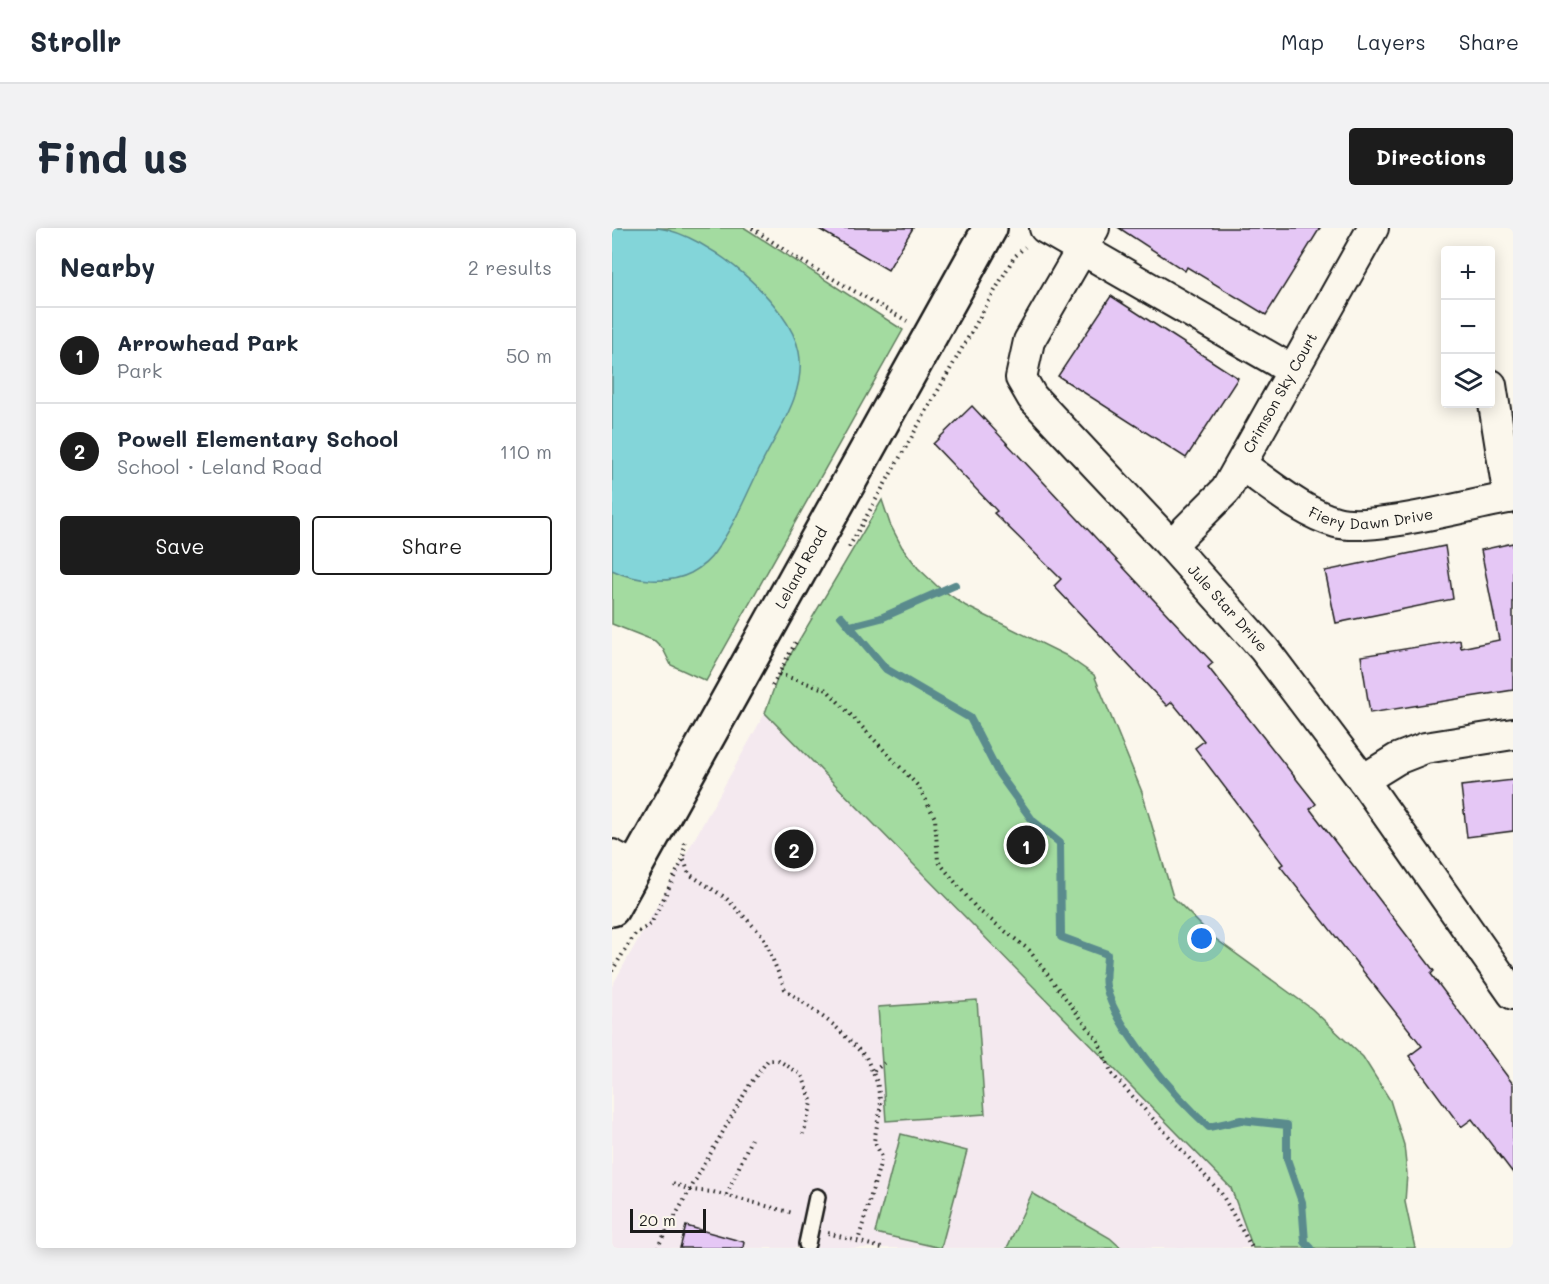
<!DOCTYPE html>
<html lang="en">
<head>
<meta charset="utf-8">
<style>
	:root { --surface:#fff; --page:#f2f2f3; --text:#1f2937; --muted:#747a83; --line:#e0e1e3; --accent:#1c1c1c }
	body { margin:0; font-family:Mali,sans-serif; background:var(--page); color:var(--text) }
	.controls { position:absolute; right:18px; top:18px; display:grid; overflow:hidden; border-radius:6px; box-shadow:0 3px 15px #0003 }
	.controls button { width:54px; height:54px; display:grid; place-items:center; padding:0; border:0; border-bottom:2px solid var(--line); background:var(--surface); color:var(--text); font:30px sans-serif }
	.scale { position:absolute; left:18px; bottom:15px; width:76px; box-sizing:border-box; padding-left:6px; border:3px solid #1c1c1c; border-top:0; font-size:16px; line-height:21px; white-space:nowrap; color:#1c1c1c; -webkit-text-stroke:4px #fbf7ec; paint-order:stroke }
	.you { position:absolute; left:590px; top:711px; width:21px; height:21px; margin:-15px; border:4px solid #fff; border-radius:50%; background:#1a73e8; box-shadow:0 0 0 9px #1a73e833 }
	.badge { display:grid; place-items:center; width:39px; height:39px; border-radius:50%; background:var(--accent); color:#fff; font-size:20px; font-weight:700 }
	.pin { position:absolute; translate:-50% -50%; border:3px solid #fff; box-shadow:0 2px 6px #0006 }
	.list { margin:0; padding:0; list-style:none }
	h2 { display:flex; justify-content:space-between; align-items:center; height:78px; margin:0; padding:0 24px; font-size:26px }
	h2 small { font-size:20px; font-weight:400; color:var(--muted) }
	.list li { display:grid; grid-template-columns:39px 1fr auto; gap:18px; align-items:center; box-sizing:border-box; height:96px; padding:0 24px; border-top:2px solid var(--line) }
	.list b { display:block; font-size:22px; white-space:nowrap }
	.list p { margin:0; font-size:20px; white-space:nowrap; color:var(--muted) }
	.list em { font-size:20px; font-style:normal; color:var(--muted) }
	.actions { display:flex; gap:12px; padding:18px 24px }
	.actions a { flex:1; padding:14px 0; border:2px solid var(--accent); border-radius:6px; text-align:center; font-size:21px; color:var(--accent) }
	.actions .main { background:var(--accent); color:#fff }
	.icon { flex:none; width:33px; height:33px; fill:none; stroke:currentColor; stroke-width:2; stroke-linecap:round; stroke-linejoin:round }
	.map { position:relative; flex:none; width:901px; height:1020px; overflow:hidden; border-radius:6px }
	header { display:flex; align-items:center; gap:36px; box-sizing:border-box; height:84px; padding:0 30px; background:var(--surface); border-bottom:2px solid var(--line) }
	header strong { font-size:28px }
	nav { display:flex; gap:33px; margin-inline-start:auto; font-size:21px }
	.intro { display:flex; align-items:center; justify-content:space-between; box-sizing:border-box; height:144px; padding:0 36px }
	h1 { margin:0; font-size:42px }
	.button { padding:15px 27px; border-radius:6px; background:var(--accent); color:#fff; font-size:21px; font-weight:700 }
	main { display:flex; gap:36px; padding:0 36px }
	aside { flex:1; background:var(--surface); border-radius:6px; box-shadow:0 3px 15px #0003 }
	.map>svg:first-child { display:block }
</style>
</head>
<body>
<header>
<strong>Strollr</strong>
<nav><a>Map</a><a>Layers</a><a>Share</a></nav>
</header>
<div class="intro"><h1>Find us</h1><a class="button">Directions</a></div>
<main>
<aside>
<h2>Nearby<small>2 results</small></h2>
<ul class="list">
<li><span class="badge">1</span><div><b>Arrowhead Park</b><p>Park</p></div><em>50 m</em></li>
<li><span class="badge">2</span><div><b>Powell Elementary School</b><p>School · Leland Road</p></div><em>110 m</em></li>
</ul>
<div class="actions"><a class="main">Save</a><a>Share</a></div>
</aside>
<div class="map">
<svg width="901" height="1020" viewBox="0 0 901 1020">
	<rect width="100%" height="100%" fill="#fbf7ec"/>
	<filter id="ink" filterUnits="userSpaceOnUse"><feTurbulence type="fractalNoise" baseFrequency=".0167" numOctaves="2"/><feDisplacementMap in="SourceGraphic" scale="12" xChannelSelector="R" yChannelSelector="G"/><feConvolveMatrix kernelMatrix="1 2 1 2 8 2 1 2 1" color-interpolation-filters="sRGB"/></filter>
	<g filter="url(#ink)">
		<path fill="#f4e9ef" d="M153,485l466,475 22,60h-641v-262z"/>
		<g fill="#a3dba0" stroke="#607c5e" stroke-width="1.5">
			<path d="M0,0h133l158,102 -197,351 -35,-16 -8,-16 -8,-8 -43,-17z"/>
			<path d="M270,272l8,24 12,23 16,21 19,18 29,20 99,49 29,20 48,117 31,105 40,40 99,72 51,48 27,43 14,45 3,29 -2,28 10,46h-162l-22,-60 -466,-475 14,-39z"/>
			<path d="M365,772l8,114 -99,7 -8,-114z"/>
			<path d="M289,906l66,17 -26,97 -66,-15z"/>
			<path d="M420,965l78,45 11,10h-114z"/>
		</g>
		<path fill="#83d5d9" stroke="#5a8b8d" stroke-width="1.5" d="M0,0c15,0 31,0 46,0 49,6 132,75 141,124 8,41 -23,81 -39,115 -14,29 -26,59 -45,85 -5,8 -15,16 -24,21 -23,12 -57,8 -79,-3z"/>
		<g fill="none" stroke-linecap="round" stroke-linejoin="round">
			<g stroke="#5a8b8d" stroke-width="8">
				<path d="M229,388l45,53 84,49 29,56 34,47 27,22 1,94 46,17c0,10 -3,23 -1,32 9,43 71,112 103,141l32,-7 46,5v34l15,43 3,40 6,6"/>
				<path d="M238,398l31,-8 74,-33"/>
			</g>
		</g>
		<g fill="#e5c7f5" stroke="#1c1c1c" stroke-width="1.5">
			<path d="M205,0h96l-25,42z"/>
			<path d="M507,0h201l-54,87 -79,-48 -2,4z"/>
			<path d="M499,68l127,82 -52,80 -128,-82z"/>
			<path d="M360,178l241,257 -5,4 108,137 -6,5 124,162 -3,3 82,110v89l-41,-54 -11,8 -52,-71 13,-10 -142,-180 3,-2 -88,-116 9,-7 -32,-39 -5,4 -113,-120 7,-7 -67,-66 3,-2 -64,-67z"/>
			<path d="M901,315v147l-143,23 -9,-57 99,-16 1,8 38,-8 -18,-90z"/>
			<path d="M833,318l8,53 -117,24 -11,-52z"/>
			<path d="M901,552v51l-46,6 -6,-51z"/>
			<path d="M74,998l58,16 -1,6h-63z"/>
		</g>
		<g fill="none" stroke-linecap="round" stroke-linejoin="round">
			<g stroke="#1c1c1c" stroke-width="20">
				<path id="lane" d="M195,1016l10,-47"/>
			</g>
			<g stroke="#1c1c1c" stroke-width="34">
				<g id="street">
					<path d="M433,0l247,142"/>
					<path id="s1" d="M482,0l-65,113 -8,37 11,19 139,148 93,104 99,131 150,214"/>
					<path d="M879,157l18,113"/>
					<path id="s2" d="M629,237c29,19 61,48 95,57 36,10 136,-18 177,-25"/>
					<path id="s3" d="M559,317l55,-55 147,-262"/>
					<path d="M751,552l34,-21 28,-11 88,-14"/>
					<path d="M0,627l23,12"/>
				</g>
			</g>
			<g stroke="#1c1c1c" stroke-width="38">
				<g id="secondary">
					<path id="s4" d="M0,681l378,-681"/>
				</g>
			</g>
			<g stroke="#1c1c1c" stroke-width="4" stroke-dasharray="1.5 4.5" stroke-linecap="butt">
				<path d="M140,0l46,31 109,62"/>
				<path d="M237,319l165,-290 11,-10"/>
				<path d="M167,446l48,16 91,96 17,32 3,43 39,48 52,41 69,91 14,33 109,119 31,55"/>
				<path d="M160,458l25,-46"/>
				<path d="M72,632l5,14 37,24 37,38 22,53 50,37 31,31 11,25 4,23 -7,36 8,16 -24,84"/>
				<path d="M0,743l23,-37 16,-10 32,-65 2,-17"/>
				<path d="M262,843l10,-8"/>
				<path d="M61,955l17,7 23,2 80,21"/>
				<path d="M115,967l24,-56"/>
				<path d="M216,1005l54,15"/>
				<path d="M45,1020l93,-164 18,-24h10l24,15 10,28 -9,31"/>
			</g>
			<use href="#lane" stroke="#fbf7ec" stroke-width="15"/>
			<use href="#street" stroke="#fbf7ec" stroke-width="30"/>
			<use href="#secondary" stroke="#fbf7ec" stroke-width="33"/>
		</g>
	</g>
	<g text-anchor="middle" stroke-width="4.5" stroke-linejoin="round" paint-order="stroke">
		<g font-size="15" fill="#1c1c1c" stroke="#fbf7ec">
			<text dy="5" stroke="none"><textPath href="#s3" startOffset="189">Crimson Sky Court</textPath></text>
			<text dy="5" stroke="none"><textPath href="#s2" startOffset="146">Fiery Dawn Drive</textPath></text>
			<text dy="5" stroke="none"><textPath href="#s4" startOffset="390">Leland Road</textPath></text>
			<text dy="5" stroke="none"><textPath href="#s1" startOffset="478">Jule Star Drive</textPath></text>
		</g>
	</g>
</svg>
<div class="controls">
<button>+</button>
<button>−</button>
<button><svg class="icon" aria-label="layers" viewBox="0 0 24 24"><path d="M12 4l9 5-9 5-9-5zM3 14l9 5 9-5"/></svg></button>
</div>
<div class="scale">20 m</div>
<div class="you"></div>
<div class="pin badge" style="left:414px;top:617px">1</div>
<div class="pin badge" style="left:182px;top:621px">2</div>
</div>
</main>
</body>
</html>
